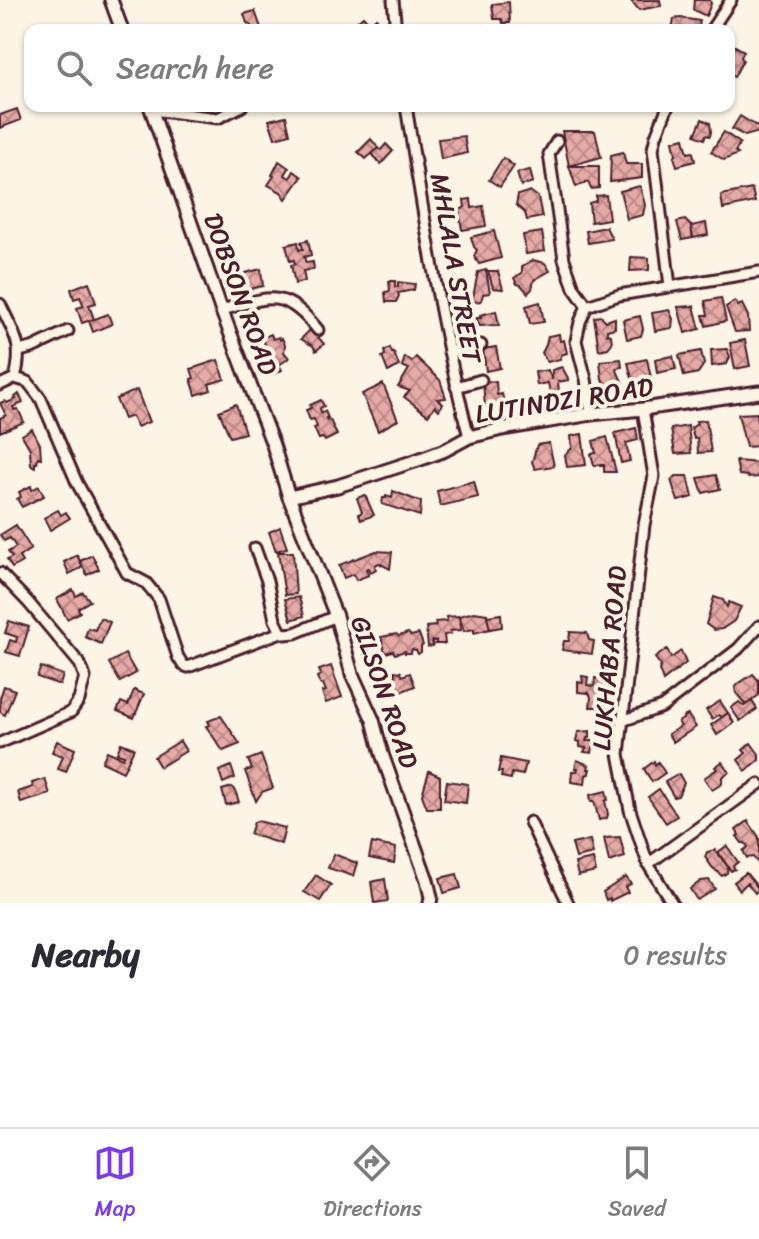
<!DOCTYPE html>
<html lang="en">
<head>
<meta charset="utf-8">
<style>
	:root { --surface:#fff; --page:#f2f2f3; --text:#2b2b33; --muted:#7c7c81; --line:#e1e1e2; --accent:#7c3aed }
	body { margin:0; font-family:Sriracha,sans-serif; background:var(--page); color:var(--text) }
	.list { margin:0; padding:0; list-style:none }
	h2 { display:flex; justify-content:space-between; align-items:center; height:104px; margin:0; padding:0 32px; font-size:34px }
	h2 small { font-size:26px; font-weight:400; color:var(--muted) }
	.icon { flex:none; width:44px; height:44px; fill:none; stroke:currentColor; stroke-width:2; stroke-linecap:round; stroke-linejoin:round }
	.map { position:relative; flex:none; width:759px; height:903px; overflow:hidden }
	.search { position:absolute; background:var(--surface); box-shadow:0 2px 6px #0004; left:24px; right:24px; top:24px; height:88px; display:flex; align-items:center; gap:20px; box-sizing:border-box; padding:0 28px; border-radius:16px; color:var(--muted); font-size:30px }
	.sheet { height:224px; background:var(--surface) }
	nav { display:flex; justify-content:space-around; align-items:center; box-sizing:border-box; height:112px; border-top:2px solid var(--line); background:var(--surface); font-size:22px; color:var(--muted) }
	nav a { display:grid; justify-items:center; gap:4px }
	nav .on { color:var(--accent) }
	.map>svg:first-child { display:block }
</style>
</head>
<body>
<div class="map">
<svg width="759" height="903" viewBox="0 0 759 903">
	<defs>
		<pattern id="building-cross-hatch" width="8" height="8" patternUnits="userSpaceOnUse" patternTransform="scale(2)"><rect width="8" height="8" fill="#e5aaa5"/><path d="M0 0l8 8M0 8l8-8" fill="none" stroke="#bc8a87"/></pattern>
	</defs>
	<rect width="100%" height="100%" fill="#fcf5e5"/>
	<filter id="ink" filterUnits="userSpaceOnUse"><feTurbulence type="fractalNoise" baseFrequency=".0125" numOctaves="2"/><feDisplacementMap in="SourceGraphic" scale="16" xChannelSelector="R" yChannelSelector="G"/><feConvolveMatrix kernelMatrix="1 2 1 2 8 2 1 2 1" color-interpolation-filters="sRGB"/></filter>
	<g filter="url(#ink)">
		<g fill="url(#building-cross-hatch)" stroke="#4a1f2b" stroke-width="2">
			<path d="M630,0h30l1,6 -22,4z"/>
			<path d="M694,0h16l1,4 -5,12 -13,-6z"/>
			<path d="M509,2l1,21h-7l-1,-4h-8l-2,-15z"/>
			<path d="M255,11l6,17 -11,2 1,-4 -4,-3 -3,-9z"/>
			<path d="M363,16l7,8 6,-6 11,12h-26l-6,-7z"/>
			<path d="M681,18l19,3 -2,9 -26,-1 2,-10z"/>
			<path d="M733,45l11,6 -3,6 2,3 -9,17 -5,-3v-23z"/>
			<path d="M17,109l4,11 -21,8v-13z"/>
			<path d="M286,116l4,18 -15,4 -6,-18z"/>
			<path d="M740,116l18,11 1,5 -14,4 -13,-7z"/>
			<path d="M702,119l8,4 1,9 -1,4 -4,-1 -2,4 -9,-4z"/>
			<path d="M562,131h33l6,26 -32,9z"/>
			<path d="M724,132l16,11 -5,9 3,2 -14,6 -13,-8z"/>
			<path d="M464,136l3,17 -26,6 -3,-20z"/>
			<path d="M684,138l4,15 5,-1 2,9 -18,5 -3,-9 2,-3 -3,-13z"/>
			<path d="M371,139l7,9 -12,11 -8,-7z"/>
			<path d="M386,144l7,7 -12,13 -9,-10 6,-6 3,2z"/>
			<path d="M623,152l3,12h16v14l-32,4 1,-27z"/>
			<path d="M503,158l11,8 -14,21 -11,-7z"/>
			<path d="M279,161l10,7 -4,7 5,3 4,-7 8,6 -16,22 -5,-7 -13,-7 6,-9 -2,-1z"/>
			<path d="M569,166h30v22l-8,1 -3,-7 -12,5z"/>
			<path d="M530,170l3,12 -12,4 -4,-13z"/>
			<path d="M640,186l5,19 -2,10 -16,4 -7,-28z"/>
			<path d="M752,189l3,13 -32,7 -2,-14z"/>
			<path d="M530,191l8,6 4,20 -15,3 -2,-7 -9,-8 2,-10z"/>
			<path d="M606,195l3,24 -18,3 -2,-19 7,-2v-5z"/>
			<path d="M471,199l1,9 11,-2 3,20 -24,4 -3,-19 6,-4 -1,-7z"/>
			<path d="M685,220l6,6 2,12 -11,2 -5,-18z"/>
			<path d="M706,223l2,12 -15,3 -2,-12z"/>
			<path d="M606,227l6,12 -24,4 -2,-12z"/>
			<path d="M494,231l7,27 -22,6 -5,-8 3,-6 -3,-3 -3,-10z"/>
			<path d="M542,232l3,19 -19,3 -3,-19z"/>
			<path d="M308,240l3,15 -7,2 2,6 7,-1 1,7 -11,2 2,10 -10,3 -4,-19 4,-1 -1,-4 -4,1 -4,-16 12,-3 1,8 4,-1 -2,-7z"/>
			<path d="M631,257l18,1v12l-19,1z"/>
			<path d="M533,260l12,3 5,8 -16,9 -2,9 -4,4 -7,-8 -4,-1 -3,-6 8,-5v-7z"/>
			<path d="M261,269l2,17 -18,4 -4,-16z"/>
			<path d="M486,270l4,23 -7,1 -2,7 -9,1 6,-30z"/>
			<path d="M488,271h10l5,18 -10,-1z"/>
			<path d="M389,281h6v6h3v-5l17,2 -1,6 -16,3 1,3 -3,6h-10l-1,-10 5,-1z"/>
			<path d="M89,282l7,21 -7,2 5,14 -12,4 -5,-15 7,-2 -4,-9 -6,2 -3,-10z"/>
			<path d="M721,298l5,23 -20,5 -3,-11h5l-3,-14z"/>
			<path d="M735,301l3,5 4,-2 6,12 1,15 -14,1 -9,-25z"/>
			<path d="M540,302l4,20 -14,2 -4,-18z"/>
			<path d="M694,306l6,23 -15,4 -7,-26z"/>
			<path d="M669,310l4,9 -1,9 -17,3 -3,-18z"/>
			<path d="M496,311l3,14 -19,1 -4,-8h5l-1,-3z"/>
			<path d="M108,314l4,10 -19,8 -4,-11z"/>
			<path d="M601,316l5,5 9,-3v10l-8,2v4l4,1 1,8 -4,5 -9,2 -5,-33z"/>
			<path d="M640,316l3,13 -2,7 -14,3 -4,-19z"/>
			<path d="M311,329l13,15 -8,7 -3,-5 -12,-7z"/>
			<path d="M271,334l2,5 6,-2 1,3 2,-2 3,7 -1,7 5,6 -10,7 3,5 -7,4 -4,-6 4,-2 -1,-3 -2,1 -1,-5h-3v-3l-3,-6 2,-1 -5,-11z"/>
			<path d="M559,334l1,7 4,-1 3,13 -6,2 -1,4 -13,3 -5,-9 4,-8 2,-9z"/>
			<path d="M745,340l5,26 -15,3 -5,-26z"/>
			<path d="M496,347l4,21 -14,3 -3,-22z"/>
			<path d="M390,348l2,5h2l5,13 -11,6 -6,-15 3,-2 -1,-4z"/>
			<path d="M727,349l3,8 -3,7 -15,2 -1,-16z"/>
			<path d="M701,351l3,13 -6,9 -14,3 -5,-21z"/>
			<path d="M673,356l3,13 -19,4 -2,-14z"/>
			<path d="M405,357l7,5 4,-5 24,23 6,18 -9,1 6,5 -4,6 -4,-4 -7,9 -24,-18 6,-6 -12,-4 11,-18 -7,-3z"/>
			<path d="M621,359l1,8 -6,1 7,16 -15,7 -6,-12 -2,-18z"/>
			<path d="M647,359l4,19 -18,4 -5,-19z"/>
			<path d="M218,360l7,19 -16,5 2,6 -15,5 -5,-16 3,-1 -3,-9z"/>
			<path d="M562,367l7,13 -11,2 1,9 -9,1 -2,-9 -11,2 -2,-13 13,-2 4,10v-10z"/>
			<path d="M496,381l1,14 5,-1 2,8 -1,9 -5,1 -1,-3 -12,-2 -2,-25z"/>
			<path d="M383,384l15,36 -20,11 -16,-37z"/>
			<path d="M137,390l12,32 -12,5 -5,-11 -8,3 -8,-20z"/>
			<path d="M19,394l4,9 -10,4 1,3 4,-1 6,13 -24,10v-14l6,-3 -6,-12 5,-2 2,2 9,-4 -1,-2z"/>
			<path d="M321,400l3,6 -4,2 1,5 4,-2 3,7h-2l1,3 3,-1 7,15 -12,6 -2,-3 -4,1 -5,-11 3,-1 -3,-8 -4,1 -4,-10 5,-2 -1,-3z"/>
			<path d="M236,404l9,29 -15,4 -11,-26z"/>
			<path d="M757,413l2,33 -13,1 -8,-33z"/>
			<path d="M706,420l5,32 -13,1 -1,-15 -3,1 -3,-11 6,-4 -1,-3z"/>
			<path d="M688,426l3,27 -16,1 -4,-25z"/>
			<path d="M636,428l2,12 -12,3 4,18 -9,2 -6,-30z"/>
			<path d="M32,429l8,15 1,14 -3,-1 -1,6h-2v4l-4,-2 -1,-16 -8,-14z"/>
			<path d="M582,434l4,31 -19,2 -2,-12 7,-7 -1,-12z"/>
			<path d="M607,437l9,35h-12v-7h-10l-3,-11 5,-1 -3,-12z"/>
			<path d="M549,443l5,23 -19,3 -3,-7 5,-17z"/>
			<path d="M736,461l23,2 -1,14 -10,1 -1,-2 -8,-1z"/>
			<path d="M716,475l4,14 -17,4 -5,-15z"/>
			<path d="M676,476h12l5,21 -15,4 -7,-21z"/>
			<path d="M474,481l4,16 -38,9 -3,-15z"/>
			<path d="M31,486l1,4 7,-4 5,10 -22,11 -5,-8 4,-2 -2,-5z"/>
			<path d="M393,491l28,11 -1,14 -38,-12 1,-6h3v-2l6,2z"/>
			<path d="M365,495l9,20 -13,5 -2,-6 3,-2 -5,-14z"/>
			<path d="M58,510l3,5 5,-3 4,6 -20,12 -6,-12z"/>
			<path d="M16,525l15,24 -12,8 3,5 -10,6 -5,-8 5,-3 -4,-5 8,-5 -6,-9 -6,3 -4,-6z"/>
			<path d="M280,527l7,21 -11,3 -7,-19z"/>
			<path d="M376,551l16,1 -2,17 -11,-6 -4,2 1,4 -5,3 -2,-4 -3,1 3,6 -13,5 -3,-6 -9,4 -5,-13z"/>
			<path d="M278,552h15l3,42 -11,1z"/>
			<path d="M77,555l6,12 -14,7 -5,-12z"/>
			<path d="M92,555l7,14 -12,6 -7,-14z"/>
			<path d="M73,590l3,6 7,-4 7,9 -12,7 2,4 -13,7 -10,-20z"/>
			<path d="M299,597l5,19 -13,4 -6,-21z"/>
			<path d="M714,597l9,3 4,7 2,-5 12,5 -7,14 -12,8 -8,1 -8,-6z"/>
			<path d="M474,612l13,2 3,15 -16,4v-4l-10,2 -5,-15z"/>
			<path d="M501,614l1,13 -12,2 -3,-13z"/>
			<path d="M459,616l2,14 -11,1 1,3 -7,1 1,9h-9v-3h-4l1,5 -5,1 -2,-20 10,-1 -1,-4 12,-1 -1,-4z"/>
			<path d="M100,618l10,4 -9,22 -16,-7 3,-9 7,2z"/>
			<path d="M9,621l20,6 -9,29 -14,-4 4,-12 6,2 1,-5 -12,-4z"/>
			<path d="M570,632l17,1 2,7 5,1 -2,13 -30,-4 2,-9h5z"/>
			<path d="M408,633l3,3 8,-2 4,11 -2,2v5l-3,2 -2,-4 -4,-1 -1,4h-6v-2l-10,3 -2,-3 -8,2 -4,-16 15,-3 3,2z"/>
			<path d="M667,649l4,9 10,-7 5,12 -23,18 -4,-11 2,-4 -6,-8z"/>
			<path d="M125,654l11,19 -16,9 -11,-19z"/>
			<path d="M331,666l11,31 -16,6 -4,-11 4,-1 -3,-7h-3l-3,-7 4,-2 -2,-5z"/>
			<path d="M41,667l22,8 -3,10 -23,-8z"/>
			<path d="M394,671l7,1 1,4 8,-3 5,13 -22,9 -3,-4 -7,3 -8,-9 11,-5 -2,-5 5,-3 2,6 5,-2z"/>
			<path d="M753,674l6,7v14l-13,10 -10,-12 -1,-5 3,-4z"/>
			<path d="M582,676l6,1 -1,8 7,1 1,-8 10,2 -3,27h-12l1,-10 -2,-4 -11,-1v-10l5,1z"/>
			<path d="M4,686l11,4 -10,25 -5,-3v-14z"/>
			<path d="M134,690l10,4 -10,24 -17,-7 4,-9 7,3z"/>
			<path d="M720,701l8,12 -6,4 -3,-2 -7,4 -6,-9z"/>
			<path d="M752,701l5,8 -17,12 -9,-13 8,-6 5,4z"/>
			<path d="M728,713l6,10 -17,12 -6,-10z"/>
			<path d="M688,715l8,12 -23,15 -5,-8 13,-8 -3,-4 5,-3v-2z"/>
			<path d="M221,716l19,28 -17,7 -17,-25 4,-1 -2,-4z"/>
			<path d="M590,731v7h-3l-1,3h8l-2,12 -8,-1 2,-4 -6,-1v-5l-4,-1 2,-9z"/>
			<path d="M57,741l18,8 -9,23 -8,-3 5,-13 -11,-4z"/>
			<path d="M180,741l6,10 -26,16 -6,-10z"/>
			<path d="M121,743l13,5 -11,24 -21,-10 5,-11 16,7 1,-3 -7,-2z"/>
			<path d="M751,743l8,11v6l-13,11 -8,-11 8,-7 -3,-3z"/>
			<path d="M261,755l12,33 -11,4 -6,9 -11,-30 7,-2 -4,-9z"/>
			<path d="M501,758l25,5 -3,12 -11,-2 -1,6 -10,-2 1,-5h-4z"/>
			<path d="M577,760l12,5 -1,4h2l-1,5 -3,1 -1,9 -14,-2 1,-11h5l1,-3h-3z"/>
			<path d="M654,761l1,4 3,-3 7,11 -13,9 -8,-13z"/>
			<path d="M722,762l7,10 -7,5v7l-10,6 -8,-12 13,-9 -2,-2z"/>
			<path d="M231,766l4,12 -12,5 -4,-12z"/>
			<path d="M429,771l11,5v32h-13l-5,-13z"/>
			<path d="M679,774l5,9 -6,13 -4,1 -9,-15z"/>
			<path d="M45,779l5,15 -29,9 -3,-11 15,-5 -1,-4z"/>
			<path d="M447,781l21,3 -2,19 -22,-3z"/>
			<path d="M232,787l4,6 3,9 -13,3 -4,-15z"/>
			<path d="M659,789l18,27 -11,7 -18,-26z"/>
			<path d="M606,791l2,9 -3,1 3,13 -1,4 -8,2 -5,-19h-3l-1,-6z"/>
			<path d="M258,821l27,7 -4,16 -31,-10 4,-12z"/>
			<path d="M748,821l11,16v23l-2,2 -4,-5 -6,1 -4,-7 5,-4 -3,-4h-3l-5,-7 2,-1 -3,-5z"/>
			<path d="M620,837l5,20 -16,5 -5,-24z"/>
			<path d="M590,840l3,14 -17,4 -4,-14z"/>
			<path d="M372,843l24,5 -2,15 -25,-5z"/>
			<path d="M727,846l11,16 -5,4 2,3 -4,2 -13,-19z"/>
			<path d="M715,850l13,17 -1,6 -5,3 -10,-9 -7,-10 2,-5z"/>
			<path d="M334,854l23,9 -4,13 -25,-8z"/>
			<path d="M593,859l3,13 -18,4 -3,-13z"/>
			<path d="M746,873l13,16 -4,4 -8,-10 -7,7 -6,-8z"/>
			<path d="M457,874l4,14 -17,5 -4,-15z"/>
			<path d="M316,875l15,10 -11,16 -16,-9z"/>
			<path d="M626,877l5,7 -6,3 3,5 -18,9v-3l-4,2 -3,-8z"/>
			<path d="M385,879l3,22 -14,2 -3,-21z"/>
			<path d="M709,880l6,9 -18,11 -7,-11 11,-8z"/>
		</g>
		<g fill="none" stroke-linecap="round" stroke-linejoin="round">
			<g stroke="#4a1f2b" stroke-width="15">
				<g id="minor">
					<path d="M393,0l3,30"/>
					<path d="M711,30l20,-30"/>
					<path d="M406,106c18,111 35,222 63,331"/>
					<path d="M668,106l-12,30 -3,13 17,137"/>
					<path d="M152,110l66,8 24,-12"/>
					<path d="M557,141l-8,13 15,105 10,29 13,18"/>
					<path d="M0,304c14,30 24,40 15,74"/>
					<path d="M222,310c47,-13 62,-23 96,20"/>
					<path d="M19,351l13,-3 36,-17"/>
					<path d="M449,352l32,-7"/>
					<path d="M0,385l15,-7 13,4 13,17 36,84 50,90 19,10 13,16 19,58 5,8 5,2 93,-35"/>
					<path d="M456,387l25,-7"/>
					<path d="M643,409l11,67 -10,49 -25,229 11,56 18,54 24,39"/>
					<path d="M591,414l-5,-35 -10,-38 4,-19 7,-16 32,-11 140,-23"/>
					<path d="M255,548l12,33 8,39 6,12 4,2 10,-1 41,-17"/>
					<path d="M0,573l28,29 52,62 5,13 -6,23 -8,12 -71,31"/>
					<path d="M622,721l40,-14 76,-58 21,-23"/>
					<path d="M530,822l38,81"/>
					<path d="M648,864l111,-80"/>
				</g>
			</g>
			<g stroke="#4a1f2b" stroke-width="17">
				<g id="tertiary">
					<path d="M111,0l11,30"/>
					<path d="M150,106l70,200 53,139 16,52 47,119 16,58 21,46 9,34 45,126 4,17 -1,6"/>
					<path d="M289,497l49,-11 80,-26 27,-10 24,-13 33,-8 89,-15 52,-5 116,-17"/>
				</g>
			</g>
			<use href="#minor" stroke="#fcf5e5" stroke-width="9"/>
			<use href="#tertiary" stroke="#fcf5e5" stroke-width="11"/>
		</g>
	</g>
	<g text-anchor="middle" stroke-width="8" stroke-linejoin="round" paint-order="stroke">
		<g font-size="26" fill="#4a1f2b" stroke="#fcf5e5">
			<text transform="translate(456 268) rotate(80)" y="9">MHLALA STREET</text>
			<text transform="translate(241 294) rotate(70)" y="9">DOBSON ROAD</text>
			<text transform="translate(564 400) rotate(-9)" y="9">LUTINDZI ROAD</text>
			<text transform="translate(609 658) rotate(-85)" y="9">LUKHABA ROAD</text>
			<text transform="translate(385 692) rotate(71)" y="9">GILSON ROAD</text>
		</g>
	</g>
</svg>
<div class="search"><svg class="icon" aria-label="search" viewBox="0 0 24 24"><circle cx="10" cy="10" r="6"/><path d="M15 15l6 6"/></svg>Search here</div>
</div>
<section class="sheet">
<h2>Nearby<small>0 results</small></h2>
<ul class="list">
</ul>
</section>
<nav>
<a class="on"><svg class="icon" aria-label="map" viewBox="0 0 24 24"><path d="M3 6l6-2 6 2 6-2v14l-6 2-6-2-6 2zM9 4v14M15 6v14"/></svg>Map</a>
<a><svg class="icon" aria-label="directions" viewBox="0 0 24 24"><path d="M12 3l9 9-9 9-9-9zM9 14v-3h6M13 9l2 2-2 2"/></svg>Directions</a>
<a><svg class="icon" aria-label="saved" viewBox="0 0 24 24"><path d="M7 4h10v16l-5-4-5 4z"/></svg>Saved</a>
</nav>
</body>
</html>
